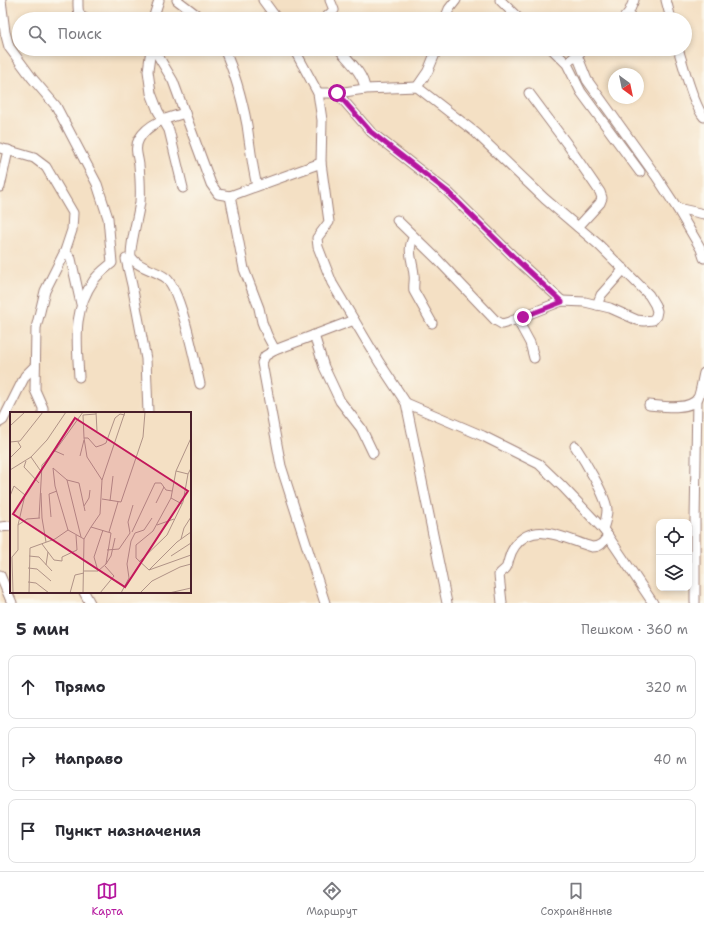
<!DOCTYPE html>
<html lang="ru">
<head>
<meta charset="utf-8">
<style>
	:root { --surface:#fff; --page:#f2f2f3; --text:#2b2b33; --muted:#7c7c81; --line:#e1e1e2; --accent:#b5179e }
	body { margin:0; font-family:"Shantell Sans",sans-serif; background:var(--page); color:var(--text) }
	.controls { position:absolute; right:12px; bottom:12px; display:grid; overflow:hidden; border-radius:8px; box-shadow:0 2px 6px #0003 }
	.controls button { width:36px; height:36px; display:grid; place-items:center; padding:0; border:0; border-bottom:1px solid var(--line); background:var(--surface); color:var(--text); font:20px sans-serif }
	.compass { position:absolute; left:608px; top:68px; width:36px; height:36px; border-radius:50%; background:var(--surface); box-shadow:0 2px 6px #0003; rotate:147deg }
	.stop { position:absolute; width:12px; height:12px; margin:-9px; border:3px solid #b5179e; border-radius:50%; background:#fff }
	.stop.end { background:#b5179e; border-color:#fff; box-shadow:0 1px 4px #0008 }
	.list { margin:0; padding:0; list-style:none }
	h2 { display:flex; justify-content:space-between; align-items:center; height:52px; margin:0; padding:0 16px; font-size:17px }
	h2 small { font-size:13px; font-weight:400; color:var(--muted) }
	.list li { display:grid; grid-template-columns:26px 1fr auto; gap:12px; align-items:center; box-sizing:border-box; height:64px; margin:0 8px 8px; padding:0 8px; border:1px solid var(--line); border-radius:8px }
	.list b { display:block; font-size:15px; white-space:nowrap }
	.list em { font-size:13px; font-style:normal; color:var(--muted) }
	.icon { flex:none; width:22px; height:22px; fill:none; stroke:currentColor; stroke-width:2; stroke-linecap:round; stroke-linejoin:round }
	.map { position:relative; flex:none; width:704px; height:603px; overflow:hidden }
	.search { position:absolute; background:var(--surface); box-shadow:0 2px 6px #0003; left:12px; right:12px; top:12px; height:44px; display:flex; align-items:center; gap:10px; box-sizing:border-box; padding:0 14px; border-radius:22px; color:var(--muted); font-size:15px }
	.sheet { height:268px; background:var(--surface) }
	nav { display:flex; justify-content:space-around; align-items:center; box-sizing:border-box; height:56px; border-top:1px solid var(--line); background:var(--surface); font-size:11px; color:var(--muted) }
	nav a { display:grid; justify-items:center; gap:2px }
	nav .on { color:var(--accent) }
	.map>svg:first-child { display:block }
</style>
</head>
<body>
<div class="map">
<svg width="704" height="603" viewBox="0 0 704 603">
	<rect width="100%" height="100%" fill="#fbf7ec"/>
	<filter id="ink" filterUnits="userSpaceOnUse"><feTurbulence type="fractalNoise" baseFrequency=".025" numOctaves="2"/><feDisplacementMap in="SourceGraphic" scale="8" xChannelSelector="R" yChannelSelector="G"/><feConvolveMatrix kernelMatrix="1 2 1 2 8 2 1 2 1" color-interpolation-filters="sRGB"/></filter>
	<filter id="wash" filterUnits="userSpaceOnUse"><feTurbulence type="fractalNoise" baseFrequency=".012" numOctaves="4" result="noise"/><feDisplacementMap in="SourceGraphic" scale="16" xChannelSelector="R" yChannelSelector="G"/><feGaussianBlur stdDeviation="0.9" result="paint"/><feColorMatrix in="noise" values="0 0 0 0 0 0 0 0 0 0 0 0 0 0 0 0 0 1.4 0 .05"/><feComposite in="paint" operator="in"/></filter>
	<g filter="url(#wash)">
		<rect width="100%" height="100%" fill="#f4e0c4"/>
	</g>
	<g filter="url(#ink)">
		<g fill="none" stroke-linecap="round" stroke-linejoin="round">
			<g stroke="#9f8078" stroke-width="11">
				<g id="minor">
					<path d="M1,0l4,32 4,15 23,31 24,28 41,78 11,34 4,45c-6,5 -14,11 -18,17 -22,32 -17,60 -15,97"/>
					<path d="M78,0c0,9 -1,16 8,19"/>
					<path d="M177,0l25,19"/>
					<path d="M263,0l14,19"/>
					<path d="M500,0l19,19"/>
					<path d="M666,0l5,19"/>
					<path d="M153,19l6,-19"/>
					<path d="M324,19l10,-9 -4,-10"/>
					<path d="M445,19l4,-10 7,-9"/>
					<path d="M623,19l6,-7 5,-12"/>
					<path d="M151,49l-3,22 3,22 7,18 11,19 14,58"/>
					<path d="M154,49l19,32 38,103 7,10 12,2 91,-33 8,59 -12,16 1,9 14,36 47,79 27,41 41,200"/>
					<path d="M224,49c11,24 18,50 23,76 3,20 5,41 10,61"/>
					<path d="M294,49l24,44 4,27 -1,43"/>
					<path d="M339,49c9,11 25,25 26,40"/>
					<path d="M552,49l15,15 14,28 59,80"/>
					<path d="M678,49c6,17 15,56 26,68"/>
					<path d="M577,55l10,25 69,96 21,32 24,41 3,9"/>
					<path d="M572,59l12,-10"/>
					<path d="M417,87l11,-16 9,-22"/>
					<path d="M318,93h19l28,-4 52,-2 59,46 69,66 54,46 50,50 6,10 2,6 -1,5 -3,4 -9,1 -7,-1 -27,-12 -25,-6 -23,-1 -53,21 -7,2 -7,-4 -59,-62 -39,-38"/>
					<path d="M337,93l34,39 77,60 72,71 42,38"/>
					<path d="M529,93l38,51 33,48 2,6 -2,5 -22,24"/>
					<path d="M185,113c-17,5 -36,9 -46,26 -5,9 -1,17 0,26 1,12 2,25 1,37 -1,10 -12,51 -8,56 5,9 25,13 34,20 15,12 29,85 34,106"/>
					<path d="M0,148l34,10 12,9 27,46 -1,17 -7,21 -20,40 -9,37 -1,62 8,18v5"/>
					<path d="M0,187l8,-37"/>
					<path d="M230,196l14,73 15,39 3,14 5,13 8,15"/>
					<path d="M677,208l27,6"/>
					<path d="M414,237c-8,12 -1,24 0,38 1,5 -1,10 0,16l18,32"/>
					<path d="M65,251l6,8 10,45"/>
					<path d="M126,259l6,26 14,74 2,54"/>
					<path d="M597,305l4,-10 23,-26"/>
					<path d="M517,319l13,24 4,15"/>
					<path d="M314,335l10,32 16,34 21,27 12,25"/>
					<path d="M406,403l77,33 56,28 24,23 40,42 5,7c-5,7 -8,11 -16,11 -25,-7 -57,-28 -77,-1 -6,8 -5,11 -8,20 -1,4 -6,5 -8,9l3,28"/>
					<path d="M649,405c12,1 41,6 49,-7 3,-7 4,-17 6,-25"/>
					<path d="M0,422l3,-2 22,-44 10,-10"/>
					<path d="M575,446c8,12 32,51 32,64 0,6 -2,13 -4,19"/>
					<path d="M0,527l11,-1"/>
					<path d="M608,536l45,67"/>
					<path d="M0,575l12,28"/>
					<path d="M84,592l6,11"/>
					<path d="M325,603l-44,-137 -19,-103 3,-7 10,-6 79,-30"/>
					<path d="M695,603v-82l2,-122"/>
				</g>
			</g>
			<use href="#minor" stroke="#fff" stroke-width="9"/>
		</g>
	</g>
	<g fill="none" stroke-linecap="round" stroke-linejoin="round" filter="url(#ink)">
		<path stroke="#b5179e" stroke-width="5" d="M337,93l34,39 77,60 72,71 42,39 -39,15"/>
	</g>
	<g transform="translate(10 412)">
		<rect width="181" height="181" fill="#f4e0c4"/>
		<path fill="none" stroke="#b09387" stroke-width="1" d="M86,0l1,19M73,3l1,23M73,3l13,-1M1,13l14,-13M181,26l-15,33 -5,27 -18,33 -17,14v13l13,12 28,-28 14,-10M0,30l10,-1 23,-29M45,39l28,-39M70,44l4,-16M21,45l16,-17 19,-28M0,46l11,-11 -3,-5M16,49l-2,6 15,16M0,58l21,-13 9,13M166,59l12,3 3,-6M57,68l14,57M92,68l-15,-23 -3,-19h4l8,9 6,-2 4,-2 9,-25 5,-4 5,1M31,81l1,25 4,24M0,84l4,-10 11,9 -7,30v25l-6,7 1,36M161,86l11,6M92,87l19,3 22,-65 2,-25M100,89l3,-25M146,91l8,-16M74,94l5,-8 1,-8M41,105l-2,-23 8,-3M29,106l3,-53 13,-14 9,4M8,113l9,-6 13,-1M147,113l17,-6M99,120l9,-30M122,120l23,-49h6l5,7 6,1M74,127l-16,-9 -13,-44 -2,-18 14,12 12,3 6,28M171,127l3,-11 7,-11M32,132l12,16 8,1v-4l15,-7 -1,-15M97,138l12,-1 11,-16 -2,-11 5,-17M19,144l10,1 13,14M161,144l20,-13M129,150l28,-27 16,-33 5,-28M96,152l5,-8 4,-18M36,153l2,-13M18,156l9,1 14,12M139,158l42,-15M74,159h14l8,-7 5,-31 -20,-6 9,-13 2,-34 23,-68M88,159l-4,-14 9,-27M18,170l8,1 13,10M19,181l1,-45 25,-9 13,-9M60,181l5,-18 9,-2M73,181l1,-54 7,-12M90,181l14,-17 -9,-10M111,181l8,-15 -2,-14 4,-23 4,-8 9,-3 8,-12M130,181l12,-12 28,-14 11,-3M159,181l22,-5"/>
		<path fill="#c2185b" fill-opacity="0.15" stroke="#c2185b" stroke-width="2" d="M65,6l113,73 -63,96 -112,-73z"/>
		<rect width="181" height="181" fill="none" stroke="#4a1f2b" stroke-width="2"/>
	</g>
</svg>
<div class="controls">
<button><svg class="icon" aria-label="locate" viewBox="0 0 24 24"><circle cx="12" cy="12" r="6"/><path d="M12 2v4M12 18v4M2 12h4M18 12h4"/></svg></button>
<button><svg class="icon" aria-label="layers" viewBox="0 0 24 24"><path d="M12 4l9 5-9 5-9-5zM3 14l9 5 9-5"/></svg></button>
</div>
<svg class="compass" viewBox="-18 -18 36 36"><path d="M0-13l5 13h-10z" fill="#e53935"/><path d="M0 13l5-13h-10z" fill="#7c7c81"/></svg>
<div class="stop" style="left:337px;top:93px"></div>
<div class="stop end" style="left:523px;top:317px"></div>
<div class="search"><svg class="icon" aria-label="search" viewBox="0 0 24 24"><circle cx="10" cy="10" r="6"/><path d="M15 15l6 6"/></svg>Поиск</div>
</div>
<section class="sheet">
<h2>5 мин<small>Пешком · 360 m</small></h2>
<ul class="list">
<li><svg class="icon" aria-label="ahead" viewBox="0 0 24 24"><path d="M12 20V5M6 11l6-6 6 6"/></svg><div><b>Прямо</b></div><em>320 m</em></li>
<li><svg class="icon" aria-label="right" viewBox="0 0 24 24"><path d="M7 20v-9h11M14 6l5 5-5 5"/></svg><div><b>Направо</b></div><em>40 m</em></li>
<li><svg class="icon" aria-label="arrive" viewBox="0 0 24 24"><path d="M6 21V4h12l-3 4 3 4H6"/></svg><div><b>Пункт назначения</b></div></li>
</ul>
</section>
<nav>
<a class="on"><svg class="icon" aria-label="map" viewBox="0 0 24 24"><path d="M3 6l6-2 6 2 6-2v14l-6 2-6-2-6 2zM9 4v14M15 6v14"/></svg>Карта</a>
<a><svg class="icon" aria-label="directions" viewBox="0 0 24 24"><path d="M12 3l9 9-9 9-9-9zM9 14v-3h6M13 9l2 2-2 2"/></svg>Маршрут</a>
<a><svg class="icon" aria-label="saved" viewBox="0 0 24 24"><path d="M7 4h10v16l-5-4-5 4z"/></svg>Сохранённые</a>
</nav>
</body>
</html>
